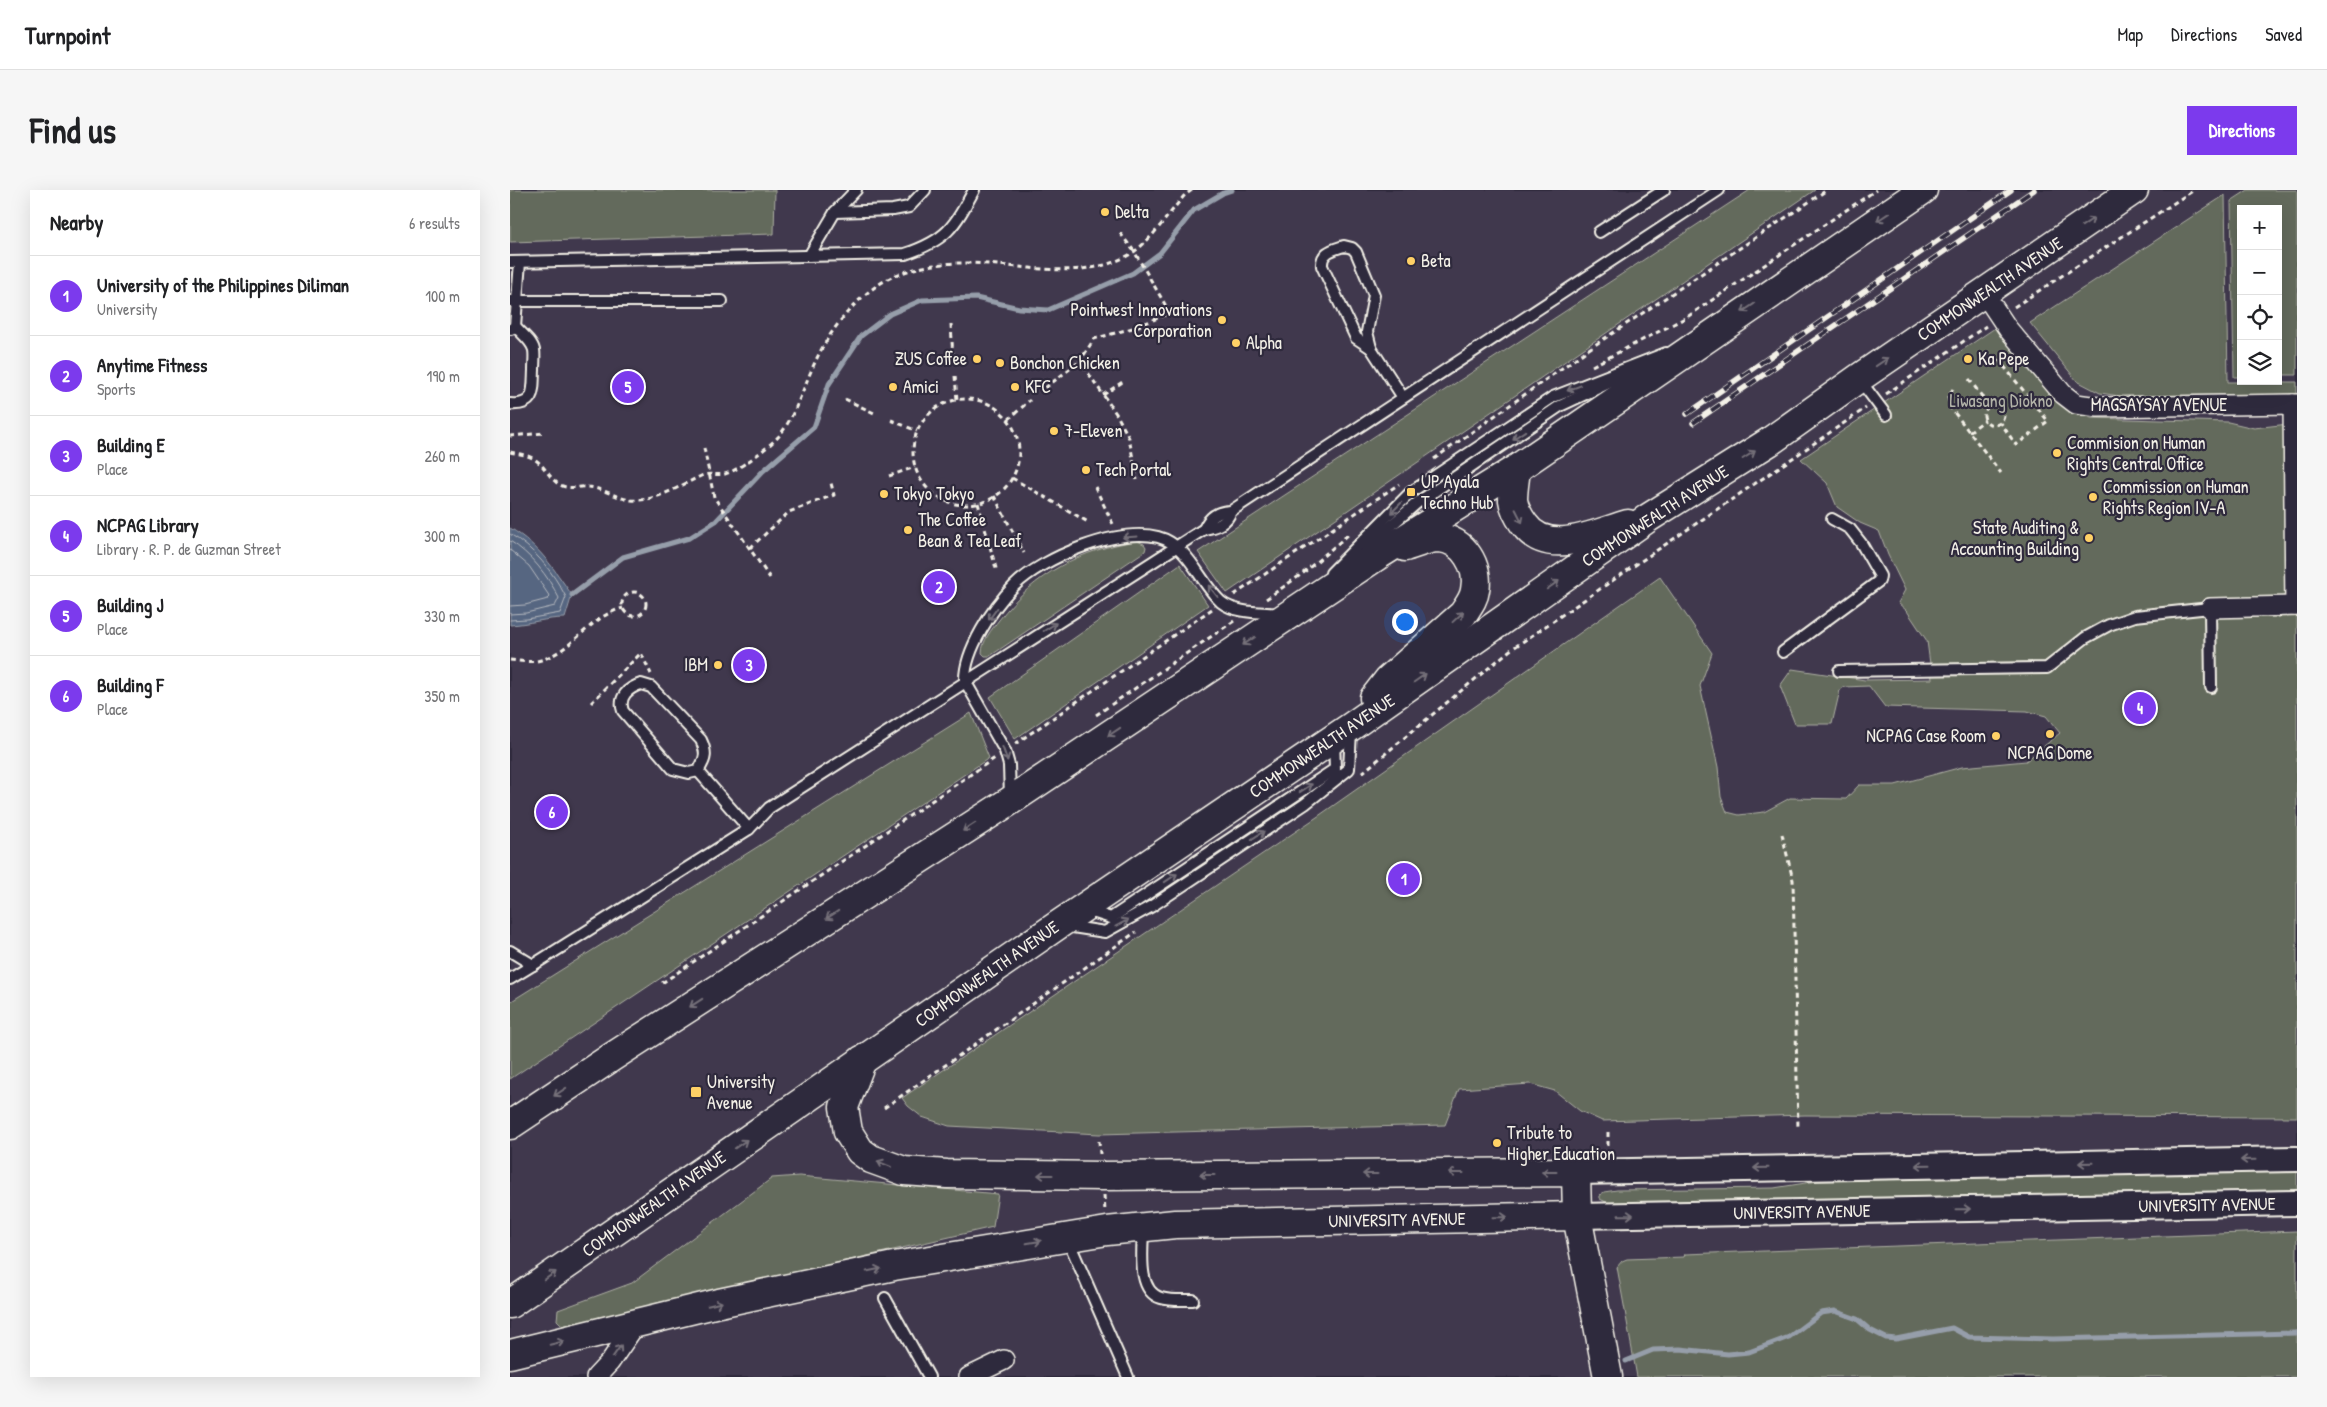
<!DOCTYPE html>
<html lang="en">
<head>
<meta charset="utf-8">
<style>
	:root { --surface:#fff; --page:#f6f6f6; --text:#202124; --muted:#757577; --line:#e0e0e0; --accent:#7c3aed }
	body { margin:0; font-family:"Patrick Hand",sans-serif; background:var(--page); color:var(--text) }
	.controls { position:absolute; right:15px; top:15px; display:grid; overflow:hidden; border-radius:0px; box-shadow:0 5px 20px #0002 }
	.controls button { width:45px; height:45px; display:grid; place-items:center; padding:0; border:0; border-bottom:1px solid var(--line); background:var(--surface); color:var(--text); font:25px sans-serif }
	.you { position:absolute; left:894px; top:431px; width:18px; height:18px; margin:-12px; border:4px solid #fff; border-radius:50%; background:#1a73e8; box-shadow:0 0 0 8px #1a73e833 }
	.badge { display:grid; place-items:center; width:32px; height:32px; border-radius:50%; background:var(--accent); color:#fff; font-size:16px; font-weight:700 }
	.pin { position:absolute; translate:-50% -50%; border:2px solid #fff; box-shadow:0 1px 5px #0006 }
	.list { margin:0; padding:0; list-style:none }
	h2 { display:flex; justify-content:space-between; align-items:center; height:65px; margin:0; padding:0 20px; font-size:21px }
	h2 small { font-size:16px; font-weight:400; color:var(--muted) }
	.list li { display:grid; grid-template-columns:32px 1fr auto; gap:15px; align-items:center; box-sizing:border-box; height:80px; padding:0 20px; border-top:1px solid var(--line) }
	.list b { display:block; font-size:19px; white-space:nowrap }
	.list p { margin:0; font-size:16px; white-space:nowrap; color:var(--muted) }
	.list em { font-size:16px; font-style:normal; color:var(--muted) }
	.icon { flex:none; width:28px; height:28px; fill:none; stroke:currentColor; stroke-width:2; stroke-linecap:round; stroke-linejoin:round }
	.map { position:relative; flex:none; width:1787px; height:1187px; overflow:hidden; border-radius:0px }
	header { display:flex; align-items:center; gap:30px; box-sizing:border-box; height:70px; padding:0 25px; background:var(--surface); border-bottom:1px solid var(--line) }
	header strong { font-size:24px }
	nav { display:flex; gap:28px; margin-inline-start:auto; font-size:18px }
	.intro { display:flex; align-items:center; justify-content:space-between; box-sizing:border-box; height:120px; padding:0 30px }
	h1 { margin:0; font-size:35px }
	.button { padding:12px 22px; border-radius:0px; background:var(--accent); color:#fff; font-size:18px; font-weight:700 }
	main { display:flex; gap:30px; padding:0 30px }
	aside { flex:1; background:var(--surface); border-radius:0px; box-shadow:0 5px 20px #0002 }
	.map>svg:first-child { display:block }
</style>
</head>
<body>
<header>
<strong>Turnpoint</strong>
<nav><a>Map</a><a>Directions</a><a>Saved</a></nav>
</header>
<div class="intro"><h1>Find us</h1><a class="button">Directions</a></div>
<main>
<aside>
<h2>Nearby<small>6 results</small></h2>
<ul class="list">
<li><span class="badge">1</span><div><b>University of the Philippines Diliman</b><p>University</p></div><em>100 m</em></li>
<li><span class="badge">2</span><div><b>Anytime Fitness</b><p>Sports</p></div><em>190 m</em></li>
<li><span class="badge">3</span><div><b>Building E</b><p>Place</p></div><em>260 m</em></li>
<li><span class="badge">4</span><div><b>NCPAG Library</b><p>Library · R. P. de Guzman Street</p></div><em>300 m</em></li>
<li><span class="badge">5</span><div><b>Building J</b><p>Place</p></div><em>330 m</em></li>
<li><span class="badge">6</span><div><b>Building F</b><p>Place</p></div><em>350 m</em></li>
</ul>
</aside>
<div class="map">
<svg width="1787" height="1187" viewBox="0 0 1787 1187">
	<rect width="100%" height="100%" fill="#2f2a3d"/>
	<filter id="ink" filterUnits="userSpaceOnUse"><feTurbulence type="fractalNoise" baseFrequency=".02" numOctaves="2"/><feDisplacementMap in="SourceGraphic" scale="10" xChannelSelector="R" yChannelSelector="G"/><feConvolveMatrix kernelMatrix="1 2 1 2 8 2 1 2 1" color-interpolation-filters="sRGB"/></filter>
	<g filter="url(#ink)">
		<path fill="#40394e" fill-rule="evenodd" d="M0,0h1787v1187h-1787zM1731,19h37v172h-37z"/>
		<g fill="#646a5c" stroke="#acaea2">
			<path d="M0,0h265l-1,44 -264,8z"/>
			<path d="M1240,0h65l-588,403 -29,-41z"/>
			<path d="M1738,0h49v185h-19v-166h-37v168h-7l-3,-176z"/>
			<path d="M1715,5l3,187h69v12l-152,6 -45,-7 -23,-12 -47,-58z"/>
			<path d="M1485,138l66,74 30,16 137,4 26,6 43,-5v694l-492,-2 -203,6 -22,-10 -25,-20 -25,-7 -71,5 -14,36 -346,9 -150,-8 -27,-9 -14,-11 -6,-8 415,-281 343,-240 52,76 -12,33 18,81 3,30 6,15 12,3 25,-3 26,-14 56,1 13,-14h36l67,-18 64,-6 34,-28 -14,-17 -19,-5 -142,-4 -16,-21 -25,1 -4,3 -8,34h-37l-15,-38 12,-17 73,11 67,-1 -5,-38 -20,-30 -9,-8 7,-13 -17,-35 -9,-24 -19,-8 -23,-16 -10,-24 -26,-24z"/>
			<path d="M627,351l7,3 2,3 -1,4 -155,105h-5l-3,-3c0,-12 10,-24 17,-33 35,-46 82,-71 138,-79z"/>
			<path d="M670,374l28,41 -193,134 -25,-42z"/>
			<path d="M461,523l18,45 -479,321v-77z"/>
			<path d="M1787,981v19l-689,13 -8,-4v-4l4,-3 13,-2 157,-2 44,-7z"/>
			<path d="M289,986l199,18 -5,33 -430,99 -6,-6 1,-10 74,-27 140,-105z"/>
			<path d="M1787,1041v146h-660l-20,-110 5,-6 5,-2 57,-2 1,-3z"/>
		</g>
		<path fill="#576681" stroke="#969eaa" d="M0,338c30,18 43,40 62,67l-7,23c-19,0 -36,6 -55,7z"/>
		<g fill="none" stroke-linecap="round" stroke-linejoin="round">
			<g stroke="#b5b9bf" stroke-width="1">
				<path d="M0,344c24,14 43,38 56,63l-6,16 -33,6 -17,1"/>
				<path d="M0,351c21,13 38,35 49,57l-4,8 -29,7 -16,1"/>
				<path d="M0,360l19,16 21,31 -2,2 -23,6 -15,1"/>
			</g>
			<g stroke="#969eaa" stroke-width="5">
				<path d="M62,405l51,-38 66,-19 27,-17 47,-50 51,-44 15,-43 32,-48 29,-22 32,-14 54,-2 43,10 29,2 85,-37 27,-20 34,-43 29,-17 9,-3"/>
				<path d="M1116,1171l27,-11 27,-1 48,5 21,-2 40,-15 32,-24 14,-2 22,8 13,11 16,8 10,1 56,-11 17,9 84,2 244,-6"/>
			</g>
			<g stroke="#f4f1e8" stroke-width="14">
				<g id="service">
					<path d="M325,22l58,-2 16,-3 16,-17"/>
					<path d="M1089,42l65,-42"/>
					<path d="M834,56l8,2 4,4 18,43 -7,37 4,16 -15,-10 -34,-72c-1,-14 10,-16 22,-20z"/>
					<path d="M299,66l26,-44 21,-22"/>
					<path d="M0,72l395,-8c42,-14 49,-27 69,-64"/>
					<path d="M0,111h212"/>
					<path d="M1,139l4,-3 5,-64"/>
					<path d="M861,158l31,48"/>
					<path d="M1349,189l27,36"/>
					<path d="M0,214c26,2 23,-14 24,-34 0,-6 1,-14 0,-20 -2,-9 -13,-17 -19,-24"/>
					<path d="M694,339c5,-12 14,-18 27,-18l488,-321"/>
					<path d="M853,360l54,-47 143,-97 85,-40"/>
					<path d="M821,383l80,-81 142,-95 113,-44"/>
					<path d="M1273,462l96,-71 1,-5 -19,-33 -11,-14 -18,-10"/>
					<path d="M1329,481l208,-3 38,-30 24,-13 26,-9 75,-8 1,79"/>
					<path d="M131,494l10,3 50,53c6,13 5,19 -3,31l-9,2 -16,-4 -50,-58c-5,-14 5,-23 18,-27z"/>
					<path d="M188,581l51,58"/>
					<path d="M500,607l-1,-32 -4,-14 -40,-70c-1,-30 28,-74 49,-95 29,-29 104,-59 144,-49 31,8 42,46 63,65 15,12 42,10 59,12"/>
					<path d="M576,720l25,8 224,-149 -1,-28"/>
					<path d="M556,736l39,6 47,-26 153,-102 44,-35 2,-38"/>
					<path d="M0,761l23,14 216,-136 20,-21 435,-279c13,-2 23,-6 27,-18"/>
					<path d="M0,789l23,-14"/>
					<path d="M633,1038c0,21 -7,63 18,70 10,3 22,2 32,2"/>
					<path d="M558,1050l60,137"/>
					<path d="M375,1108l44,79"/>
				</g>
			</g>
			<g stroke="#f4f1e8" stroke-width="22">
				<g id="minor">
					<path d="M1474,103l24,36 55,65 13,10 22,3 199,-3"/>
					<path d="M1783,214l2,202"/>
					<path d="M1700,418l87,-2"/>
					<path d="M86,1187l14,-15 26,-38"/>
					<path d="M459,1187l35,-17"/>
				</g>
			</g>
			<g stroke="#f4f1e8" stroke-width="28">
				<g id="tertiary">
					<path d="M1066,982l721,-13"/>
					<path d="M1067,1026l720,-13"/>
				</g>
			</g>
			<g stroke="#f4f1e8" stroke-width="31">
				<g id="secondary">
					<path d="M352,870l-18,47 4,25 12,19 11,8 33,12 43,3 155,2 474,-4 1,44 31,161"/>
					<path d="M0,1164l209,-51 175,-37 213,-35 68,-7 402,-8"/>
				</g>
			</g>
			<g stroke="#f4f1e8" stroke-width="31">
				<g id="primary">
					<path d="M1006,279c-1,10 -3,20 -3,31 1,8 6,17 11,24 23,34 72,9 104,0"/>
					<path d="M864,508l14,-18 75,-66c5,-8 11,-15 12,-24 5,-23 -12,-51 -36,-52 -11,0 -24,6 -34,9"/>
					<path d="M0,935l102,-68 398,-256 367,-245 139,-87 407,-279"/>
					<path d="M0,1114l548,-379 294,-199 296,-208 121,-76 90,-64 275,-188"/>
				</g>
			</g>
			<g stroke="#f4f1e8" stroke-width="3" stroke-dasharray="5 4" stroke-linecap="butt">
				<path d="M610,43l14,18 36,62 -34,14 -42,12 -14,22 37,54 12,23 8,42"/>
				<path d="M1504,117l180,-117"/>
				<path d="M441,134l2,33"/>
				<path d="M1488,169l50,62 -32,24 -15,-22"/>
				<path d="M1082,176l95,-49 189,-127"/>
				<path d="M445,186l2,24"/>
				<path d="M1459,189l20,27"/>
				<path d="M535,198l35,-27"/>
				<path d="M1443,199l-5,8 2,10 51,66"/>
				<path d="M1376,204l100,-68"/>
				<path d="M593,205l21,-14"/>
				<path d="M335,209l29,14"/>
				<circle cx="456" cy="262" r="53"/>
				<circle cx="1484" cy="225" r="10"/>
				<path d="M381,230l26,11"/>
				<path d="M498,230l22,-20"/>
				<path d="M1459,242l16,-12"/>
				<path d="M0,246l34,-3"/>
				<path d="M194,258l10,49 56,81"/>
				<path d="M0,262c9,2 20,3 27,9 9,7 13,18 23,24 10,5 18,1 28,2 15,1 28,11 43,13 25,2 48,-14 70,-24 9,-4 16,0 24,-2 13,-3 45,-28 54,-38 17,-21 26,-54 38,-78 16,-33 47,-71 82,-84 18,-7 38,-10 57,-11 56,-2 129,23 179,-12 19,-14 34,-38 50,-56l7,-5"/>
				<path d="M924,269l152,-108 241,-161"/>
				<path d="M379,286l26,-9"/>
				<path d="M502,288l76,44"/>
				<path d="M585,297l19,39"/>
				<path d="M484,306l30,57"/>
				<path d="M468,313l19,69"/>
				<path d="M240,358l39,-36 45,-17 -3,-12"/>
				<circle cx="124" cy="414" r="12"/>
				<path d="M724,405l165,-111"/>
				<path d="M756,409l36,-25 47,-40"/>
				<path d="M0,470c10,1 22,3 31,0 33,-10 49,-44 82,-52"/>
				<path d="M81,513l50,-50 10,21"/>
				<path d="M586,525l138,-94"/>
				<path d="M505,554l197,-135"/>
				<path d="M852,583l147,-122 357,-243"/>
				<path d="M1272,644l11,46 5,249"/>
				<path d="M152,793l333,-225"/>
				<path d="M374,918l252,-176"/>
				<path d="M1098,942v22"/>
				<path d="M589,951l1,13"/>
				<path d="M594,1005l1,17"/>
			</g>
			<use href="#service" stroke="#2f2a3d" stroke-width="10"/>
			<use href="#minor" stroke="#2f2a3d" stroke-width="19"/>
			<use href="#tertiary" stroke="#2f2a3d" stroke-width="24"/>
			<use href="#secondary" stroke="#2f2a3d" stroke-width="28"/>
			<use href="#primary" stroke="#2f2a3d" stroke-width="28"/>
			<g stroke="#f4f1e8" stroke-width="5.5">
				<g id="rail">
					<path d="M1177,224l324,-224"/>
					<path d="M1183,233l341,-233"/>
				</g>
			</g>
			<use href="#rail" stroke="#2f2a3d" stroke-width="4" stroke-dasharray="11" stroke-linecap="butt"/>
		</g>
		<defs><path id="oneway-shaft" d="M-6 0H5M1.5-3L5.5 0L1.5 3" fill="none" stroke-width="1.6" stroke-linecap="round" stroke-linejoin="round" transform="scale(1.25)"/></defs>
		<g stroke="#747079">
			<use href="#oneway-shaft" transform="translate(1373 27) rotate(146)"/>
			<use href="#oneway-shaft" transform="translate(1578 32) rotate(-34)"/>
			<use href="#oneway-shaft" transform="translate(1238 118) rotate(146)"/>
			<use href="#oneway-shaft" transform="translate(1372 172) rotate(-34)"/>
			<use href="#oneway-shaft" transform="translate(1064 198) rotate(159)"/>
			<use href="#oneway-shaft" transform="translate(1009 245) rotate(146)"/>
			<use href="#oneway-shaft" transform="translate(1239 265) rotate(-32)"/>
			<use href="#oneway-shaft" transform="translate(886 318) rotate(135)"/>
			<use href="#oneway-shaft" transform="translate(1009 326) rotate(63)"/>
			<use href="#oneway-shaft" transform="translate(620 347) rotate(176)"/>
			<use href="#oneway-shaft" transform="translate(1043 395) rotate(-35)"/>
			<use href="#oneway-shaft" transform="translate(703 401) rotate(-128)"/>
			<use href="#oneway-shaft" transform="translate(483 424) rotate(126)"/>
			<use href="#oneway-shaft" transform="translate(948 427) rotate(-43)"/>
			<use href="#oneway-shaft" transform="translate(540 437) rotate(-32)"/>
			<use href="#oneway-shaft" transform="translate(739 451) rotate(146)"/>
			<use href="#oneway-shaft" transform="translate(910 488) rotate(-35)"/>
			<use href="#oneway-shaft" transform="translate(604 542) rotate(146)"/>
			<use href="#oneway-shaft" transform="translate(495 564) rotate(70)"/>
			<use href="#oneway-shaft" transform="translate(796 598) rotate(-33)"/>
			<use href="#oneway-shaft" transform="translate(459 637) rotate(147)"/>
			<use href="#oneway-shaft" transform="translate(748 645) rotate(-34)"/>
			<use href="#oneway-shaft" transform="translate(661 688) rotate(-34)"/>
			<use href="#oneway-shaft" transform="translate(322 725) rotate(147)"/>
			<use href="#oneway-shaft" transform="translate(612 733) rotate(-28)"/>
			<use href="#oneway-shaft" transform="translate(186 813) rotate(147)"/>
			<use href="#oneway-shaft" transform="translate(50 902) rotate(146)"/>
			<use href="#oneway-shaft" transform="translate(231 954) rotate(-35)"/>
			<use href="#oneway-shaft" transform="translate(1738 970) rotate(179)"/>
			<use href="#oneway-shaft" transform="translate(1576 973) rotate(179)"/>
			<use href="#oneway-shaft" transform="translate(374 974) rotate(-157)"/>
			<use href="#oneway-shaft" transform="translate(1413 975) rotate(179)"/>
			<use href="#oneway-shaft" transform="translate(1251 978) rotate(179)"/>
			<use href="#oneway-shaft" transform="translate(1039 982) rotate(180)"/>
			<use href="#oneway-shaft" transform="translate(946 983) rotate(180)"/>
			<use href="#oneway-shaft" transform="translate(860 984) rotate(180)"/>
			<use href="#oneway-shaft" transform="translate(535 985) rotate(-180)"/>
			<use href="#oneway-shaft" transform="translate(697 985) rotate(180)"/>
			<use href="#oneway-shaft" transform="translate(1453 1019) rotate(-1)"/>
			<use href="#oneway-shaft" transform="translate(1116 1025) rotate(-1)"/>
			<use href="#oneway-shaft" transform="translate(990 1027) rotate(-1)"/>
			<use href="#oneway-shaft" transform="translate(524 1052) rotate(-10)"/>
			<use href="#oneway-shaft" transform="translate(364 1080) rotate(-12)"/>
			<use href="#oneway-shaft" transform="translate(40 1086) rotate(-35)"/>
			<use href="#oneway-shaft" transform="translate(205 1114) rotate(-14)"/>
			<use href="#oneway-shaft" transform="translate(47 1153) rotate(-13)"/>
			<use href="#oneway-shaft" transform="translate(107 1161) rotate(-55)"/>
		</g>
	</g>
	<g fill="#ffd166" stroke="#2f2a3d" stroke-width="2">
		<circle cx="595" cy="22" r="5"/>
		<circle cx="901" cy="71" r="5"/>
		<circle cx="712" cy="130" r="5"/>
		<circle cx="726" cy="153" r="5"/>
		<circle cx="467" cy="169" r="5"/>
		<circle cx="1458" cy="169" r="5"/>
		<circle cx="490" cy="173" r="5"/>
		<circle cx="383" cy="197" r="5"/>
		<circle cx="505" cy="197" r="5"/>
		<circle cx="544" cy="241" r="5"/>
		<circle cx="1547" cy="263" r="5"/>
		<circle cx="576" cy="280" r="5"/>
		<rect x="896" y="297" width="10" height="10" rx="2.5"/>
		<circle cx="374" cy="304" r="5"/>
		<circle cx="1583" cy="307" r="5"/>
		<circle cx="398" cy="340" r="5"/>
		<circle cx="1579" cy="348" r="5"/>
		<circle cx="208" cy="475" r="5"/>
		<circle cx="1540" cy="544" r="5"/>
		<circle cx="1486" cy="546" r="5"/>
		<rect x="180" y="896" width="12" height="12" rx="2.5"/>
		<circle cx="987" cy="953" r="5"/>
	</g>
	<g text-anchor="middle" stroke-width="4.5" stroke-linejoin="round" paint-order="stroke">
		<g font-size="18" fill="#f4f1e8" stroke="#2f2a3d" text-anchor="start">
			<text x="605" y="28">Delta</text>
			<text x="911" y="77">Beta</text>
			<text x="702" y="126" text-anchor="end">Pointwest Innovations<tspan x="702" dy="21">Corporation</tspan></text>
			<text x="736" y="159">Alpha</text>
			<text x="457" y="175" text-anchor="end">ZUS Coffee</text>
			<text x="1468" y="175">Ka Pepe</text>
			<text x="500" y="179">Bonchon Chicken</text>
			<text x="393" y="203">Amici</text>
			<text x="515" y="203">KFC</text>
			<text x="554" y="247">7-Eleven</text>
			<text x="1557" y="259">Commision on Human<tspan x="1557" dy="21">Rights Central Office</tspan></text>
			<text x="586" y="286">Tech Portal</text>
			<text x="911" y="298">UP Ayala<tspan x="911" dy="21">Techno Hub</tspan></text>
			<text x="1593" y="303">Commission on Human<tspan x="1593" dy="21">Rights Region IV-A</tspan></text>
			<text x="384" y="310">Tokyo Tokyo</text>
			<text x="408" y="336">The Coffee<tspan x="408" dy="21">Bean &amp; Tea Leaf</tspan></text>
			<text x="1569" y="344" text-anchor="end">State Auditing &amp;<tspan x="1569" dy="21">Accounting Building</tspan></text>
			<text x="198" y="481" text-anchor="end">IBM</text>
			<text x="1476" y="552" text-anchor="end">NCPAG Case Room</text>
			<text x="1540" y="569" text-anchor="middle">NCPAG Dome</text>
			<text x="197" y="898">University<tspan x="197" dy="21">Avenue</tspan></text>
			<text x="997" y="949">Tribute to<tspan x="997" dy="21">Higher Education</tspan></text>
		</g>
		<g font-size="18" fill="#f4f1e8" stroke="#2f2a3d">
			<text transform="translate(1480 99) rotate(-34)" y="6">COMMONWEALTH AVENUE</text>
			<text x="1649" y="221">MAGSAYSAY AVENUE</text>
			<text transform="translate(1145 326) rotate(-33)" y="6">COMMONWEALTH AVENUE</text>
			<text transform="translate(812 556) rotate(-34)" y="6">COMMONWEALTH AVENUE</text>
			<text transform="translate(477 784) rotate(-35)" y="6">COMMONWEALTH AVENUE</text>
			<text transform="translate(144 1014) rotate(-35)" y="6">COMMONWEALTH AVENUE</text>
			<text transform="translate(1697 1015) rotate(-1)" y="6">UNIVERSITY AVENUE</text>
			<text transform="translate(1292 1022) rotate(-1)" y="6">UNIVERSITY AVENUE</text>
			<text transform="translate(887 1030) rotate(-1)" y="6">UNIVERSITY AVENUE</text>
		</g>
		<g font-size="18" fill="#b3b4a9" stroke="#2f2a3d">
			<text x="1491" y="217">Liwasang Diokno</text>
		</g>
	</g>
</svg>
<div class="controls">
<button>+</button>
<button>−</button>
<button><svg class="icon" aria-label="locate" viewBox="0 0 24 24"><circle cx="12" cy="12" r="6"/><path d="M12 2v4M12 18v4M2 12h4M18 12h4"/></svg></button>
<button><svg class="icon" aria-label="layers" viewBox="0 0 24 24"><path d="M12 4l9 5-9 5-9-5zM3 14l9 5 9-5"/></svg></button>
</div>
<div class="you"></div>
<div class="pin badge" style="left:894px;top:689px">1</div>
<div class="pin badge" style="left:429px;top:397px">2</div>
<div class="pin badge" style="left:239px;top:475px">3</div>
<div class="pin badge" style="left:1630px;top:518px">4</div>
<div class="pin badge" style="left:118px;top:197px">5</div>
<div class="pin badge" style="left:42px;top:622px">6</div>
</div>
</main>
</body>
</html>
